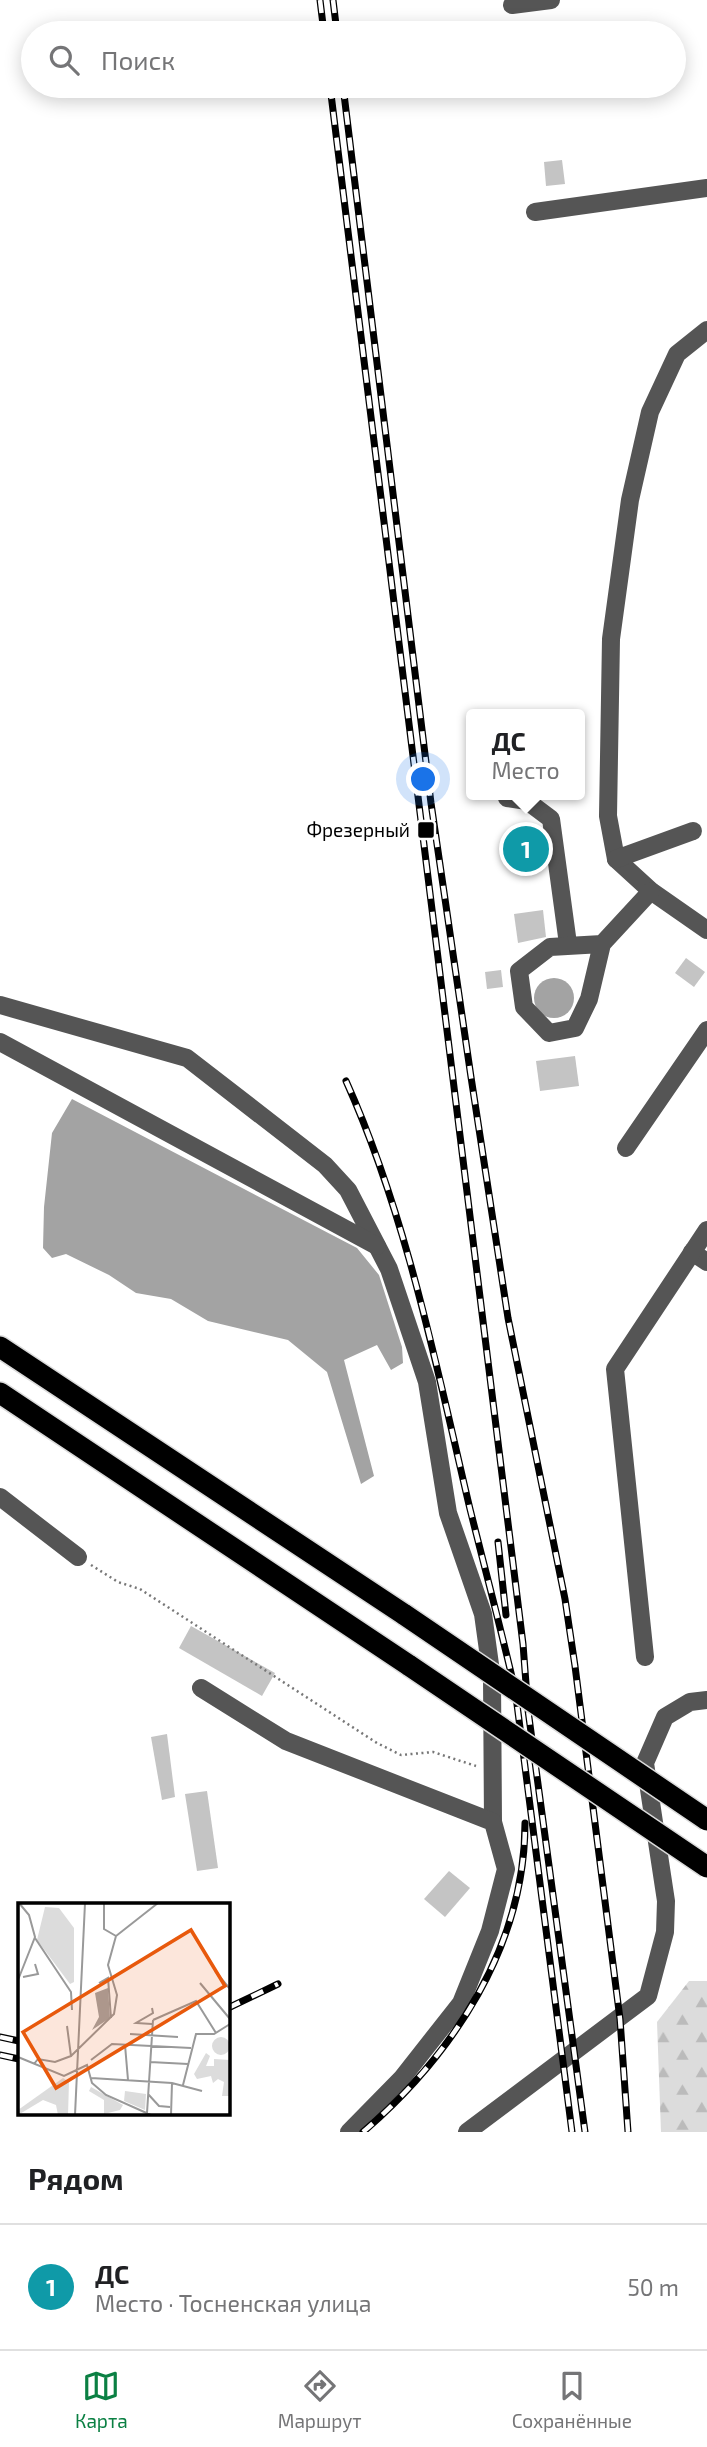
<!DOCTYPE html>
<html lang="ru">
<head>
<meta charset="utf-8">
<style>
	:root { --surface:#fff; --page:#f2f2f2; --text:#202124; --muted:#757577; --line:#e0e0e0; --accent:#0b8043 }
	body { margin:0; font-family:"Exo 2",sans-serif; background:var(--page); color:var(--text) }
	.you { position:absolute; left:424px; top:780px; width:24px; height:24px; margin:-18px; border:5px solid #fff; border-radius:50%; background:#1a73e8; box-shadow:0 0 0 10px #1a73e833 }
	.badge { display:grid; place-items:center; width:46px; height:46px; border-radius:50%; background:var(--accent); color:#fff; font-size:23px; font-weight:700 }
	.pin { position:absolute; translate:-50% -50%; border:4px solid #fff; box-shadow:0 2px 7px #0006 }
	.popup { position:absolute; left:466px; top:709px; width:119px; height:91px; box-sizing:border-box; display:grid; place-content:center; border-radius:7px; background:var(--surface); filter:drop-shadow(0 2px 5px #0005); font-size:23px; white-space:nowrap; color:var(--muted) }
	.popup b { font-size:26px; color:var(--text) }
	.popup::after { content:''; position:absolute; left:50%; top:100%; margin-left:-14px; border:14px solid transparent; border-top-color:var(--surface) }
	.list { margin:0; padding:0; list-style:none }
	h2 { display:flex; justify-content:space-between; align-items:center; height:91px; margin:0; padding:0 28px; font-size:30px }
	h2 small { font-size:23px; font-weight:400; color:var(--muted) }
	.list li { display:grid; grid-template-columns:46px 1fr auto; gap:21px; align-items:center; box-sizing:border-box; height:126px; padding:0 28px; border-top:2px solid var(--line) }
	.list b { display:block; font-size:26px; white-space:nowrap }
	.list p { margin:0; font-size:23px; white-space:nowrap; color:var(--muted) }
	.list em { font-size:23px; font-style:normal; color:var(--muted) }
	.icon { flex:none; width:38px; height:38px; fill:none; stroke:currentColor; stroke-width:2; stroke-linecap:round; stroke-linejoin:round }
	.map { position:relative; flex:none; width:707px; height:2132px; overflow:hidden }
	.search { position:absolute; background:var(--surface); box-shadow:0 4px 18px #0003; left:21px; right:21px; top:21px; height:77px; display:flex; align-items:center; gap:18px; box-sizing:border-box; padding:0 24px; border-radius:38px; color:var(--muted); font-size:26px }
	.sheet { height:217px; background:var(--surface) }
	nav { display:flex; justify-content:space-around; align-items:center; box-sizing:border-box; height:98px; border-top:2px solid var(--line); background:var(--surface); font-size:19px; color:var(--muted) }
	nav a { display:grid; justify-items:center; gap:4px }
	nav .on { color:var(--accent) }
	.map>svg:first-child { display:block }
</style>
</head>
<body>
<div class="map">
<svg width="707" height="2132" viewBox="0 0 707 2132">
	<defs>
		<pattern id="forest-firs" width="22" height="20" patternUnits="userSpaceOnUse" patternTransform="scale(1.75)"><rect width="22" height="20" fill="#dcdcdc"/><path d="M5 1l3.5 6h-7zM16 11l3.5 6h-7z" fill="#bbb"/></pattern>
	</defs>
	<rect width="100%" height="100%" fill="#fff"/>
	<path fill="url(#forest-firs)" d="M689,1981h18v151h-46l-4,-110z"/>
	<g fill="#a3a3a3">
		<circle cx="554" cy="998" r="20"/>
		<path d="M72,1099l285,149 22,27 23,72 1,16 -12,7 -14,-25 -33,15 30,116 -13,8 -34,-112 -39,-32 -80,-19 -37,-22 -35,-6 -27,-18 -43,-21 -14,4 -9,-10 1,-41 8,-74z"/>
	</g>
	<g fill="#c4c4c4">
		<path d="M562,160l3,24 -19,2 -2,-24z"/>
		<path d="M537,826l4,44 -26,3 -5,-44z"/>
		<path d="M543,910l3,27 -28,6 -4,-29z"/>
		<path d="M686,958l19,14 -11,15 -19,-14z"/>
		<path d="M501,970l2,17 -16,2 -2,-17z"/>
		<path d="M575,1056l4,30 -39,5 -4,-30z"/>
		<path d="M191,1626l84,47 -13,23 -83,-48z"/>
		<path d="M167,1734l8,63 -13,3 -11,-63z"/>
		<path d="M207,1791l11,77 -21,3 -12,-77z"/>
		<path d="M449,1871l21,17 -25,29 -21,-18z"/>
	</g>
	<g fill="none" stroke-linecap="round" stroke-linejoin="round">
		<g stroke="#dbdbdb" stroke-width="24">
			<g id="highway">
				<path d="M0,1347l405,268"/>
				<path d="M0,1393l410,273"/>
			</g>
		</g>
		<path stroke="#777" stroke-width="2.5" stroke-dasharray="2 3.5" stroke-linecap="butt" d="M91,1565l27,17 22,7 237,154 24,12 32,-3 43,14"/>
		<g stroke="#555" stroke-width="18">
			<path d="M512,5l39,-5"/>
			<path d="M535,212l172,-24"/>
			<path d="M507,798l20,3 24,18 17,125"/>
			<path d="M616,859l-8,-43 3,-177 19,-139 20,-88 27,-58 30,-24"/>
			<path d="M616,859l35,32 56,39"/>
			<path d="M616,859l77,-28"/>
			<path d="M602,944l-52,3 -31,24 5,36 25,26 26,-5 14,-29 13,-55 49,-53"/>
			<path d="M0,1005l187,53 138,107 23,25 41,79 38,113 21,131 35,101 9,65 1,143"/>
			<path d="M0,1042l377,204"/>
			<path d="M626,1148l81,-118"/>
			<path d="M692,1252l15,10"/>
			<path d="M0,1497l78,60"/>
			<path d="M645,1657l-30,-288 92,-139"/>
			<path d="M201,1688l85,53 207,81 13,47 -16,62 -29,72 -59,75 -53,54"/>
			<path d="M467,2132l181,-136 17,-64 1,-31 -21,-138 20,-46 25,-15 17,-2"/>
		</g>
		<use href="#highway" stroke="#000" stroke-width="21"/>
		<g stroke="#000" stroke-width="7">
			<g id="rail">
				<path d="M320,0l4,33"/>
				<path d="M333,0l4,33"/>
				<path d="M330,86l193,1558 5,66 57,422"/>
				<path d="M343,86l88,717 40,274 37,241 57,281 10,67 45,353 8,113"/>
				<path d="M346,1081c61,136 90,284 124,428 15,60 31,120 45,181"/>
				<path d="M498,1542l8,73"/>
				<path d="M514,1681l58,451"/>
				<path d="M228,2008l50,-24"/>
				<path d="M0,2037l19,4"/>
				<path d="M0,2055l19,4"/>
				<path d="M363,2132c91,-78 162,-187 162,-309"/>
			</g>
		</g>
		<use href="#rail" stroke="#fff" stroke-width="4.5" stroke-dasharray="13" stroke-linecap="butt"/>
		<g stroke="#dbdbdb" stroke-width="24" stroke-linecap="butt">
			<g id="highway-bridge">
				<path d="M405,1615l302,205"/>
				<path d="M410,1666l297,201"/>
			</g>
		</g>
		<use href="#highway-bridge" stroke="#000" stroke-width="21"/>
	</g>
	<rect fill="#000" stroke="#fff" stroke-width="2.5" x="417" y="821" width="18" height="18" rx="3.5"/>
	<g text-anchor="middle" stroke-width="5" stroke-linejoin="round" paint-order="stroke">
		<g font-size="19" fill="#000" stroke="#fff" text-anchor="end">
			<text x="410" y="837">Фрезерный</text>
		</g>
	</g>
	<g transform="translate(18 1903)">
		<rect width="212" height="212" fill="#fff"/>
		<path d="M107,188l21,3 -1,16 -21,-9z" fill="#dcdcdc"/>
		<path d="M27,4l14,1 15,20v54l-4,2 -33,-44zM194 143a9 9 0 1 1 18 0a9 9 0 1 1-18 0ZM188,150l4,3 -4,10h8v-7l16,1v36h-8l2,-14 -6,-3 -5,4 -2,-7 -14,3 -3,-5zM45,175l6,4 -1,33h-10l-2,-10 -13,-5 -25,15v-5zM73,184l32,18 -3,5 -16,4v-14l-15,-9z" fill="#dcdcdc"/>
		<path d="M90,85l2,30 -18,12 7,-13 -4,-24z" fill="#a3a3a3"/>
		<path fill="none" stroke="#999" stroke-width="2" d="M86,0v26l12,7M17,35l36,54 1,18M197,68l15,18M5,74l15,-3 -3,-10M0,77l17,-43 -6,-22 -10,-12M81,80l9,-5 3,40M182,80l30,36M135,117l43,-19 20,32M134,121l-16,-1 17,-10 -1,-5M112,131l48,3M107,142l3,35M53,153l43,-42 3,-19 -9,-30 8,-29 42,-33M0,154l46,19 23,-11 5,18 14,12 45,20M73,157l21,-16 79,4M132,159l38,2M16,161l4,-5 17,3 16,-6 -4,-30M73,175l81,5 30,8M165,182l13,-51h18l16,-10M130,191l11,12 11,1M129,210l6,-93M57,212l10,-212M153,212l1,-32"/>
		<path fill="#e8590c" fill-opacity="0.15" stroke="#e8590c" stroke-width="3.5" d="M173,27l34,56 -169,102 -33,-56z"/>
		<rect width="212" height="212" fill="none" stroke="#000" stroke-width="3.5"/>
	</g>
</svg>
<div class="you"></div>
<div class="pin badge" style="left:526px;top:849px;background:#0f9aa8">1</div>
<div class="popup"><b>ДС</b>Место</div>
<div class="search"><svg class="icon" aria-label="search" viewBox="0 0 24 24"><circle cx="10" cy="10" r="6"/><path d="M15 15l6 6"/></svg>Поиск</div>
</div>
<section class="sheet">
<h2>Рядом<small></small></h2>
<ul class="list">
<li><span class="badge" style="background:#0f9aa8">1</span><div><b>ДС</b><p>Место · Тосненская улица</p></div><em>50 m</em></li>
</ul>
</section>
<nav>
<a class="on"><svg class="icon" aria-label="map" viewBox="0 0 24 24"><path d="M3 6l6-2 6 2 6-2v14l-6 2-6-2-6 2zM9 4v14M15 6v14"/></svg>Карта</a>
<a><svg class="icon" aria-label="directions" viewBox="0 0 24 24"><path d="M12 3l9 9-9 9-9-9zM9 14v-3h6M13 9l2 2-2 2"/></svg>Маршрут</a>
<a><svg class="icon" aria-label="saved" viewBox="0 0 24 24"><path d="M7 4h10v16l-5-4-5 4z"/></svg>Сохранённые</a>
</nav>
</body>
</html>
